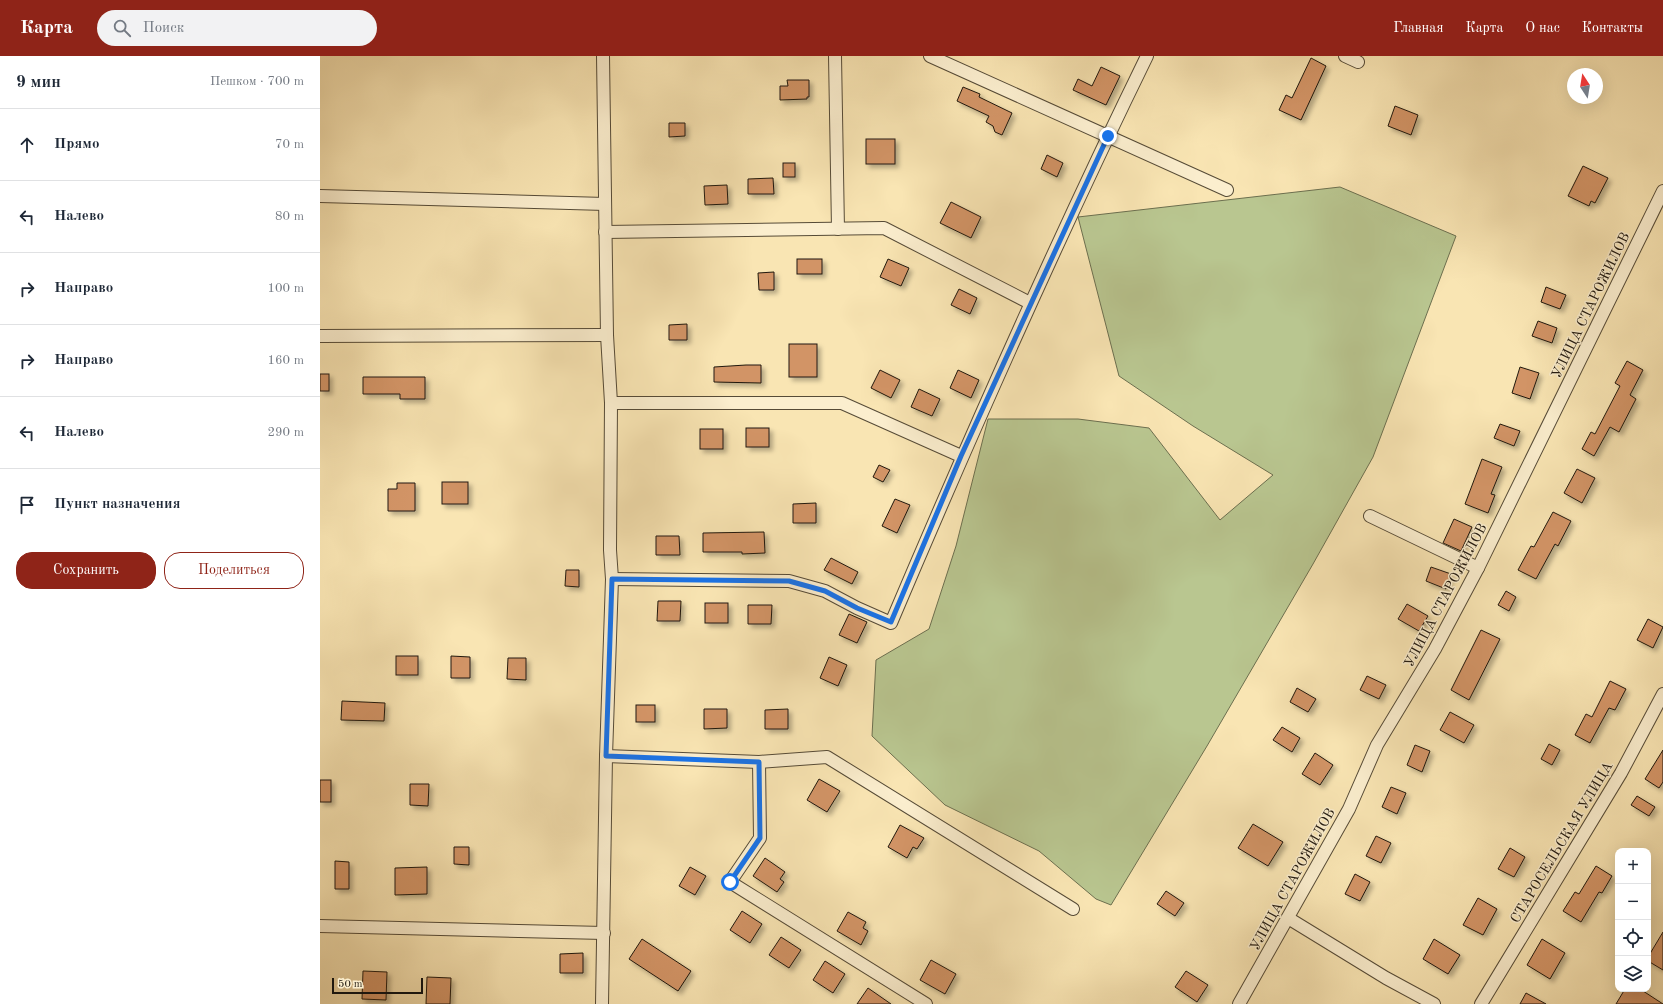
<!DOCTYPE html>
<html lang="ru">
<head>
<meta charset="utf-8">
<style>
	:root { --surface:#fff; --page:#f2f2f3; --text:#1f2937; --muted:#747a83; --line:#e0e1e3; --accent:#8f2418 }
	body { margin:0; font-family:"Old Standard TT",serif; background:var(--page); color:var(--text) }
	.controls { position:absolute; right:12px; bottom:12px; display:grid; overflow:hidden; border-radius:8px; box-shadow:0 4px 16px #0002 }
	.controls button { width:36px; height:36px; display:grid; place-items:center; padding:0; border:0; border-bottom:1px solid var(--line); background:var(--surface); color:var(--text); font:20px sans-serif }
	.compass { position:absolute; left:1247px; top:12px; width:36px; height:36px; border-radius:50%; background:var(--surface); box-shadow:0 4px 16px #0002; rotate:348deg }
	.scale { position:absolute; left:12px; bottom:10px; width:91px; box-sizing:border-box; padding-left:4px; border:2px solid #20180e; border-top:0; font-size:11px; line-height:14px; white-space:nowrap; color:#20180e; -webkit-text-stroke:3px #fbeece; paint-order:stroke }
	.stop { position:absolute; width:12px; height:12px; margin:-9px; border:3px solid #1a73e8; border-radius:50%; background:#fff }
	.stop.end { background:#1a73e8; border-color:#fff; box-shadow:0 1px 4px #0008 }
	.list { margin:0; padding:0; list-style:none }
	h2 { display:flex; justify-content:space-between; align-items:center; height:52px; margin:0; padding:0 16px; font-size:17px }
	h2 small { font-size:13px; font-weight:400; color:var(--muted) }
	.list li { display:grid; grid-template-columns:26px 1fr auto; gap:12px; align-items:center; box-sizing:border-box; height:72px; padding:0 16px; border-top:1px solid var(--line) }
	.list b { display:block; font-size:15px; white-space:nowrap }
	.list em { font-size:13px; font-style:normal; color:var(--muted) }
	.actions { display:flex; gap:8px; padding:12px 16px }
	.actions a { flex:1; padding:9px 0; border:1px solid var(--accent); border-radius:16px; text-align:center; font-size:14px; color:var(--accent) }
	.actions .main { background:var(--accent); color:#fff }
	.icon { flex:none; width:22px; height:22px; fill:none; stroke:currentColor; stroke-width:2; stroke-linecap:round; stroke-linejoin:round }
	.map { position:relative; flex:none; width:1343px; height:948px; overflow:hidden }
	header { display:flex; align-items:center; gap:24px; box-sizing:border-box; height:56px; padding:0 20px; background:var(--accent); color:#fff }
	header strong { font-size:19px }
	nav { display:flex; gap:22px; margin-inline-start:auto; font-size:14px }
	.search { width:280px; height:36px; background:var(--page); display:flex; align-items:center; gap:10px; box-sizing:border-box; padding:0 14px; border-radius:22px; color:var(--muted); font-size:15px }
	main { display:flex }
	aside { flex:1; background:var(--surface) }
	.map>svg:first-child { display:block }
</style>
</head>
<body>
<header>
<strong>Карта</strong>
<div class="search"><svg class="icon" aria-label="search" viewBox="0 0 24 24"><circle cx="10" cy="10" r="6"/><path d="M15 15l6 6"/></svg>Поиск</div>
<nav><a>Главная</a><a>Карта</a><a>О нас</a><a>Контакты</a></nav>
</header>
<main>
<aside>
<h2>9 мин<small>Пешком · 700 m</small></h2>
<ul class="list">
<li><svg class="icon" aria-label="ahead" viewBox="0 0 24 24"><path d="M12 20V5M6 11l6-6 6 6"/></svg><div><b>Прямо</b></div><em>70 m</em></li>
<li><svg class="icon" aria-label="left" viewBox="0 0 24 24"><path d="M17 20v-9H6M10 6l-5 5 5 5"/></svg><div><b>Налево</b></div><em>80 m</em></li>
<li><svg class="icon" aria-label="right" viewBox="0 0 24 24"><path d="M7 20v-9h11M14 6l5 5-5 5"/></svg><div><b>Направо</b></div><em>100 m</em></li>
<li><svg class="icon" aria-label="right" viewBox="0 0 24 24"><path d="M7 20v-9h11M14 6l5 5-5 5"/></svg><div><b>Направо</b></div><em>160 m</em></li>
<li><svg class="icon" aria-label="left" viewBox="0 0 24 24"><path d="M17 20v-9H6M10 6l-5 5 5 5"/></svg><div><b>Налево</b></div><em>290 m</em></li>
<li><svg class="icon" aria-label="arrive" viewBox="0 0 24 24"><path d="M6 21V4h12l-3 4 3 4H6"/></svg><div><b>Пункт назначения</b></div></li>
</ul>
<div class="actions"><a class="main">Сохранить</a><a>Поделиться</a></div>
</aside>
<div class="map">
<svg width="1343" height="948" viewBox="0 0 1343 948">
	<defs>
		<filter id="shadow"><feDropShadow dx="3.5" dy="3.5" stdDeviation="2" flood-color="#0004"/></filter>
	</defs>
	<rect width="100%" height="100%" fill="#f9e5b3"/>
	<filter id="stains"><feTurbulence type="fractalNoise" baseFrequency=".005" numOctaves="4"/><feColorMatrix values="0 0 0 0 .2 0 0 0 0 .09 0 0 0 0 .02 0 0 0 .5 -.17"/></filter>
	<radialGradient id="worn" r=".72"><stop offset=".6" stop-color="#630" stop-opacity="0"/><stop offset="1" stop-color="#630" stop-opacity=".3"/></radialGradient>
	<path fill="#b9c690" stroke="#6c6f4f" d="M1020,131l116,49 -83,221 -60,107 -106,182 -96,159 -15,-6 -57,-48 -94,-46 -73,-69 4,-76 53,-31 27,-83 32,-127h90l71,9 71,92 53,-45 -80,-49 -74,-50 -41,-159z"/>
	<g fill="#d29466" stroke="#20180e" filter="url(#shadow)">
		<path d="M991,2l15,8 -25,54 -22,-10 7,-15 6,3z"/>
		<path d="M781,11l19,9 -14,29 -33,-15 5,-11 14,7z"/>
		<path d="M467,24h22v17h-2v2l-27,1v-14h8z"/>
		<path d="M643,31l17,7 -1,3 33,16 -10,22 -7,-3 -2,-6 -7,-4 3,-6 -32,-15z"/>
		<path d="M1075,50l23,9 -7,20 -23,-9z"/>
		<path d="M349,67h16v13l-16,1z"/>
		<rect x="546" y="83" width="29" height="25"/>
		<path d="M727,99l16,8 -6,14 -16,-8z"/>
		<rect x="463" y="107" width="12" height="14"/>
		<path d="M1263,110l25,12 -13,25 -4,-2 -2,5 -21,-10z"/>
		<path d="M453,122l1,16h-26v-15z"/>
		<path d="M407,129l1,19 -23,1 -1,-19z"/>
		<path d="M631,146l30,15 -10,21 -31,-15z"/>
		<rect x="477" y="203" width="25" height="15"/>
		<path d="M568,203l21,9 -8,18 -21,-9z"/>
		<path d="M454,216v18h-15l-1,-17z"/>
		<path d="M1226,231l20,8 -6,14 -19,-7z"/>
		<path d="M639,233l18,9 -7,16 -19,-9z"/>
		<path d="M1218,265l19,7 -5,15 -20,-7z"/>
		<path d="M367,268v16h-18v-15z"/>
		<rect x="469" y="288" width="28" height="33"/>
		<path d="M1307,305l16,9 -13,25 6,4 -17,33 -9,-5 -16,29 -12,-7 9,-17 4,2 25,-48 -5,-3z"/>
		<path d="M426,309h15v18l-47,-1v-15z"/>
		<path d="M1200,311l19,6 -9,26 -18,-6z"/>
		<path d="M560,314l20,10 -9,18 -20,-10z"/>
		<path d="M638,314l21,10 -8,18 -21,-10z"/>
		<rect x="0" y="318" width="9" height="17"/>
		<path d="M43,321h62v22h-25v-5h-37z"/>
		<path d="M599,333l21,10 -8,17 -21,-9z"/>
		<path d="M1180,368l20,7 -6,15 -20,-8z"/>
		<rect x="426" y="372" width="23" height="19"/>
		<rect x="380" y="373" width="23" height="20"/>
		<path d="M1162,403l20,8 -11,27 4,1 -7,18 -23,-9z"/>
		<path d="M559,409l11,5 -7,12 -10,-5z"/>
		<path d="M1257,413l18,9 -13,25 -18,-10z"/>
		<rect x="122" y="426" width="26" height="22"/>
		<path d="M77,427h18v28h-27v-22h9z"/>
		<path d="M575,443l15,6 -13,28 -15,-7z"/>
		<path d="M496,447v20h-23v-19z"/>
		<path d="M1233,456l18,9 -13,25 -3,-2 -19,35 -18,-9 13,-24 3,1z"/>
		<path d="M1134,463l18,8 -11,24 -18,-8z"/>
		<path d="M444,476l1,21 -23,1v-2h-39v-19z"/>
		<path d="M336,480h23l1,19h-24z"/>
		<path d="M511,502l27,14 -6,12 -28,-14z"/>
		<path d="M1111,511l20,7 -5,15 -20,-8z"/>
		<path d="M246,514h13v17l-14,-1z"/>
		<path d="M1186,535l10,6 -7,14 -11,-6z"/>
		<path d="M338,545h23l-1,20h-23z"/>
		<rect x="385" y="547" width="23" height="20"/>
		<path d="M1087,548l21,12 -9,15 -21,-12z"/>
		<path d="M428,549h24l-1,19h-23z"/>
		<path d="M529,558l18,8 -10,21 -18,-8z"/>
		<path d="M1328,563l15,8 -10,21 -16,-8z"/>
		<path d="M1161,574l19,9 -31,61 -18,-10z"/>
		<rect x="76" y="600" width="22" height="19"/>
		<path d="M131,600l19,1v21h-19z"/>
		<path d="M509,601l18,8 -9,21 -18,-8z"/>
		<path d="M188,602h18v22l-19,-1z"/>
		<path d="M1047,620l19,9 -7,14 -19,-9z"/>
		<path d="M1290,625l16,8 -11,21 -6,-2 -19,35 -15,-8 11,-21 6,3z"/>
		<path d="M977,632l19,11 -8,13 -18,-10z"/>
		<path d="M22,645l43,2 -1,18 -43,-1z"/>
		<rect x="316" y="649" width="19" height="17"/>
		<path d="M384,653h23v19l-23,1z"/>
		<path d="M468,653v20h-23v-19z"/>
		<path d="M1130,656l24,13 -10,18 -24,-13z"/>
		<path d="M962,671l18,11 -8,14 -19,-12z"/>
		<path d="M1229,688l11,6 -8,15 -11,-6z"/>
		<path d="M1095,689l15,6 -8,21 -15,-7z"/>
		<path d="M1343,694v32l-4,6 -14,-9z"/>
		<path d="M995,697l18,12 -13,20 -18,-11z"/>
		<path d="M499,723l21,12 -13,21 -20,-12z"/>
		<rect x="0" y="724" width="11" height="22"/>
		<path d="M90,728h19l-1,22 -18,-1z"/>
		<path d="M1071,731l15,6 -9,21 -15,-7z"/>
		<path d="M1317,740l18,11 -6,9 -18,-11z"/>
		<path d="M933,768l30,18 -15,24 -30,-18z"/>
		<path d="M580,769l24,13 -7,11 -4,-2 -6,11 -19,-11z"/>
		<path d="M1056,780l15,7 -10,20 -15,-7z"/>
		<path d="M134,791h15v18l-15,-1z"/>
		<path d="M1190,792l15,9 -11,20 -16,-8z"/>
		<path d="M445,802l20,14 -5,7 4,3 -7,10 -24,-16z"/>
		<path d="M15,805l14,1v27h-14z"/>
		<path d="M1276,810l16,10 -10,17 -3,-1 -18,30 -18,-11 12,-19 4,2z"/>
		<path d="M107,811v27l-32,1v-27z"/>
		<path d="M370,811l16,9 -11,19 -16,-9z"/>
		<path d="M1035,818l15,8 -10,19 -15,-7z"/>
		<path d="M846,835l18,12 -9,13 -18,-12z"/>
		<path d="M1158,842l19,11 -14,26 -20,-10z"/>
		<path d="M422,855l20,13 -12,19 -20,-13z"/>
		<path d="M528,856l18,10 -3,6 5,3 -7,14 -24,-14z"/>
		<path d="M1343,876v38l-15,-9v-4z"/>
		<path d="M461,881l20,13 -12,18 -20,-13z"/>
		<path d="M322,883l49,32 -13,20 -49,-32z"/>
		<path d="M1114,883l26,16 -12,19 -25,-15z"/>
		<path d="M1222,883l23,14 -15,26 -23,-14z"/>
		<path d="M263,897v20h-23v-19z"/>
		<path d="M611,904l25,14 -11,20 -25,-14z"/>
		<path d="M505,905l20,13 -12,19 -20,-13z"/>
		<path d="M43,915l24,1 -1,28 -24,-1z"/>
		<path d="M866,915l22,14 -11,17 -22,-15z"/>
		<path d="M107,921l24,1 -1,26h-24z"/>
		<path d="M548,932l23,16h-34z"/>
		<path d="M1305,933h15l23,15h-47z"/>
		<path d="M1206,937l20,11h-26z"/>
	</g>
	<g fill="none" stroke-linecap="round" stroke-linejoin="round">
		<g stroke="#564b37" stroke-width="14">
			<g id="minor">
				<path d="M515,0l3,173"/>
				<path d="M610,0l297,134"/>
				<path d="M1025,0l13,6"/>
				<path d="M0,140l285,8"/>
				<path d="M285,176l279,-4 146,75"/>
				<path d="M0,280l287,-1"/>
				<path d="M291,347h231l119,53"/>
				<path d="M1050,460l108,52"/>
				<path d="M292,523l177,2 36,10 32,17 34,15c81,-191 165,-381 256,-567"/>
				<path d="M286,700l153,6 68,-5 246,152"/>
				<path d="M439,706l1,76 -30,44 196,122"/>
				<path d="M968,862l98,60 48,26"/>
				<path d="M0,870l284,7"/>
				<path d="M282,948l4,-248 6,-177 -2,-29 1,-147 -4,-68 -4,-279"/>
				<path d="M919,948l110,-195 28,-64 58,-96 43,-81 185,-377"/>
				<path d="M1161,948l140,-231 42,-79"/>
			</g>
		</g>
		<use href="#minor" stroke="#fbeece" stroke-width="12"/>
	</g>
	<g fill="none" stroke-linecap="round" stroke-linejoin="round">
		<path stroke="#1a73e8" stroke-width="5" d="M410,826l30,-44 -1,-76 -153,-6 6,-177 177,2 36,10 32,17 34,14 70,-166 147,-320"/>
	</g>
	<g text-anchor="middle" stroke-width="3" stroke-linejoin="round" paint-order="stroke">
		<g font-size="14" fill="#20180e" stroke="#fbeece">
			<text transform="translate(1270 249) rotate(-64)" y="5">УЛИЦА СТАРОЖИЛОВ</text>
			<text transform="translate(1125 539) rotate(-62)" y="5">УЛИЦА СТАРОЖИЛОВ</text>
			<text transform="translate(1241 786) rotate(-59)" y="5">СТАРОСЕЛЬСКАЯ УЛИЦА</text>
			<text transform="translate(972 823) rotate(-61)" y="5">УЛИЦА СТАРОЖИЛОВ</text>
		</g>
	</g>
	<rect width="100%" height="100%" filter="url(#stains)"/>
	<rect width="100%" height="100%" fill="url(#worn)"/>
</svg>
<div class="controls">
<button>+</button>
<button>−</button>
<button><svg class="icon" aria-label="locate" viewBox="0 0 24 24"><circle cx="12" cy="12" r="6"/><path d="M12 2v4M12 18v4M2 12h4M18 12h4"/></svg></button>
<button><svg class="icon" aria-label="layers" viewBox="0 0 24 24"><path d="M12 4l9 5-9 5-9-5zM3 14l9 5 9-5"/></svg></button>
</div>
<svg class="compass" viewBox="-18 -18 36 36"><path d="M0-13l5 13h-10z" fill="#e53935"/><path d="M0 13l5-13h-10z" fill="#747a83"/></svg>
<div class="scale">50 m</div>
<div class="stop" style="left:410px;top:826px"></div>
<div class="stop end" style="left:788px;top:80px"></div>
</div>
</main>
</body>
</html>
